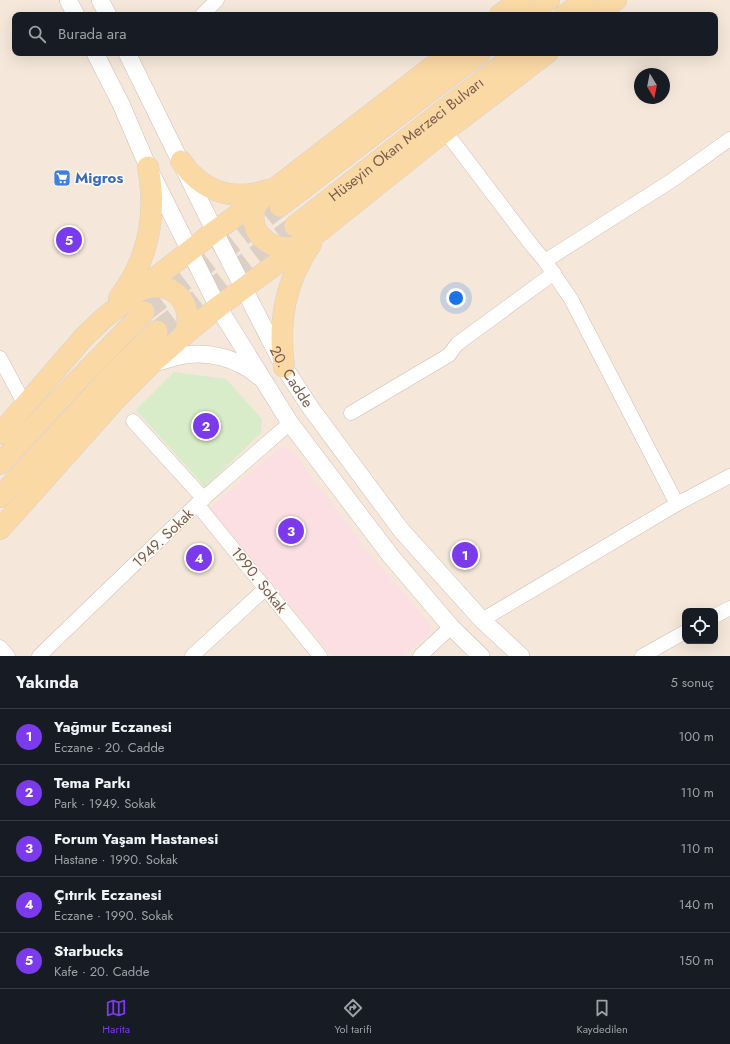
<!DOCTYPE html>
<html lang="tr">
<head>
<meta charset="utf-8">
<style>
	:root { --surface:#171b24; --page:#20242c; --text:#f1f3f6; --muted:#9ea1a6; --line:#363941; --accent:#7c3aed }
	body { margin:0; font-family:Jost,sans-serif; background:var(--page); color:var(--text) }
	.controls { position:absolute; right:12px; bottom:12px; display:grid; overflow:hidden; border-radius:8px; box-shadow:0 4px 16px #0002 }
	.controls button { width:36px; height:36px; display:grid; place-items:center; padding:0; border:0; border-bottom:1px solid var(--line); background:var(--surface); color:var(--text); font:20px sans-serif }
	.compass { position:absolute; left:634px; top:68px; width:36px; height:36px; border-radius:50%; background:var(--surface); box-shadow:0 4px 16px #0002; rotate:170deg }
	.you { position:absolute; left:456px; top:298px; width:14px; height:14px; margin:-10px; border:3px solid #fff; border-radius:50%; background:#1a73e8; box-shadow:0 0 0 6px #1a73e833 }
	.badge { display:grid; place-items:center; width:26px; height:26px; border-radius:50%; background:var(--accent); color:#fff; font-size:13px; font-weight:700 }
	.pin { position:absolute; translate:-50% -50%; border:2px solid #fff; box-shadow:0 1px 4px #0006 }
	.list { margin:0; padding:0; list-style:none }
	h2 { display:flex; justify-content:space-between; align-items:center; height:52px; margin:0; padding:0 16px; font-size:17px }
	h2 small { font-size:13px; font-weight:400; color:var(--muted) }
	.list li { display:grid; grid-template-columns:26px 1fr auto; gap:12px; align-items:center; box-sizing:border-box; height:56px; padding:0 16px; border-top:1px solid var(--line) }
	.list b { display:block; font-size:15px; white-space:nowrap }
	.list p { margin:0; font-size:13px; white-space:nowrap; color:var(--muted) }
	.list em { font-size:13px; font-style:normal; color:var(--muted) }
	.icon { flex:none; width:22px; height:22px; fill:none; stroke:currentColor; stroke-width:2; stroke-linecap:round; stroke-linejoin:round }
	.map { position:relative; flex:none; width:730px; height:656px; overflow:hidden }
	.search { position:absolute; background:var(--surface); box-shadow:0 4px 16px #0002; left:12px; right:12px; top:12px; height:44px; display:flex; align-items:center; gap:10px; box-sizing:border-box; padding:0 14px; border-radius:8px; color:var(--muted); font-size:15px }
	.sheet { height:332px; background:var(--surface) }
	nav { display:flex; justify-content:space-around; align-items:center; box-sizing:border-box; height:56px; border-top:1px solid var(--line); background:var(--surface); font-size:11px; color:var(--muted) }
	nav a { display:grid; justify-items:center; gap:2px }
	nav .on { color:var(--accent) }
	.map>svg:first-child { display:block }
</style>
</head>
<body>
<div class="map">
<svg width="730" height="656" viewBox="0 0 730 656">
	<rect width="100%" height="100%" fill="#fdf6ec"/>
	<path fill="#f5e8da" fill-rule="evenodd" d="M0,0h730v656h-730zM15,15h700v38h-700zM640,74h24v24h-24zM685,611h30v30h-30z"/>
	<path fill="#fbdfe3" d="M286,447l6,3 77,103 61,71 2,7 -28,25h-72l-121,-146 1,-4 66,-57z"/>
	<path fill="#d8ecc9" d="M174,372l52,7 36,40 -1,14 -56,54 -69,-77z"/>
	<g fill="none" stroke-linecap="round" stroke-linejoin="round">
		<g stroke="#dcd0c4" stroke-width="21" stroke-dasharray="21 10" stroke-linecap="butt">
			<path d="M144,312l136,-106"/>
			<path d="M157,331l138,-105"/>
		</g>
		<g stroke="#d1beb0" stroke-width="15">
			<g id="minor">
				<path d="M202,15l15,-15"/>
				<path d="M445,131l88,116 12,14 26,38 106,205"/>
				<path d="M545,261l126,-80 59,-42"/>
				<path d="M0,358l25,47"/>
				<path d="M351,413l98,-58 8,-11 97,-71"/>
				<path d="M133,421l71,78"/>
				<path d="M197,504l123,152"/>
				<path d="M715,616l15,-8"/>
				<path d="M482,620l195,-116 53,-28"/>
				<path d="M0,647l8,9"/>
				<path d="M39,656l158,-152 93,-81"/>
				<path d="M192,656l74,-68"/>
				<path d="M420,656l31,-29"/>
				<path d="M642,656l43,-24"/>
			</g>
		</g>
		<g stroke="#d1beb0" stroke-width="18">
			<g id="tertiary">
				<path d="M68,0l8,15"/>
				<path d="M100,0l8,15"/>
				<path d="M95,53l26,51 27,63 70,140 72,116 100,132 61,72 30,29"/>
				<path id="s1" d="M127,53l96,195 61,119 26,40 91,123 81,90 39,36"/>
				<path d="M153,363c9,-2 18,-5 27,-7 26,-6 58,2 78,20"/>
			</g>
		</g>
		<g stroke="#dad1cd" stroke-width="22">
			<g id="primary">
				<path d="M500,15l19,-15"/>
				<path d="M529,15l20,-15"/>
				<path d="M565,15l20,-15"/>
				<path d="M596,15l20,-15"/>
				<path d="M181,161c21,30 51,41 87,29"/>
				<path d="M262,198c-2,3 -6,6 -7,10 -9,28 24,49 48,36"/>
				<path d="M280,206l200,-153"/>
				<path id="s2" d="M295,226l222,-173"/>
				<path d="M138,291c32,-15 58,11 47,43"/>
				<path d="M119,298c30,-39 38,-83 29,-131"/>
				<path d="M284,367c-6,-46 1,-85 27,-123"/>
				<path d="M0,434l84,-97 20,-19 111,-87 67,-48 168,-130"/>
				<path d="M0,464l73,-79 71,-73"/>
				<path d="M0,497l111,-121 46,-45"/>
				<path d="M0,529l117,-131 34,-34 34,-30 33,-27 88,-65 139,-111 102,-78"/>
			</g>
		</g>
		<use href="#minor" stroke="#fff" stroke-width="14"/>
		<use href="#tertiary" stroke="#fff" stroke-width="17"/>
		<use href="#primary" stroke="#fbd9a5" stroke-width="21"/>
	</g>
	<defs>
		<g id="supermarket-square" transform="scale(0.9)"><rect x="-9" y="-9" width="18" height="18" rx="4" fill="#3f7fe0" stroke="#fffaf3"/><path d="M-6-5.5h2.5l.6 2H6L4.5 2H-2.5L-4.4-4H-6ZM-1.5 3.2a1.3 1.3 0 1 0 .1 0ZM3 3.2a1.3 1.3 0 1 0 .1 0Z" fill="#fff"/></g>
	</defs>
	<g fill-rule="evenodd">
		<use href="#supermarket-square" x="62" y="178"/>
	</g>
	<g text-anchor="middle" stroke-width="3" stroke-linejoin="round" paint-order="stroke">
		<g font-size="15" fill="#7a5c4d" stroke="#fffaf3">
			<text dy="5" stroke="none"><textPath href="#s2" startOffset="141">Hüseyin Okan Merzeci Bulvarı</textPath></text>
			<text dy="5" stroke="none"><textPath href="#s1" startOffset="363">20. Cadde</textPath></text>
			<text transform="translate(163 538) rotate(-44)" y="5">1949. Sokak</text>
			<text transform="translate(259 580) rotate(51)" y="5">1990. Sokak</text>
		</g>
		<g font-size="15" font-weight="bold" fill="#366cbe" stroke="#fffaf3" text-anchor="start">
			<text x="75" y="183">Migros</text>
		</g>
	</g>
</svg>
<div class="controls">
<button><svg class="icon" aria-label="locate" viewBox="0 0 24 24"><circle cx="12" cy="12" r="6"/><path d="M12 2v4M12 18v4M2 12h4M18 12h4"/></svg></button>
</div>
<svg class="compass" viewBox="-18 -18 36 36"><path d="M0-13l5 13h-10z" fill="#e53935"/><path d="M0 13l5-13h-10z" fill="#9ea1a6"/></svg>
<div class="you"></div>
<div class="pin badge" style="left:465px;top:555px">1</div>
<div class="pin badge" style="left:206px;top:426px">2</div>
<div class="pin badge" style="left:291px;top:531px">3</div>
<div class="pin badge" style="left:199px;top:558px">4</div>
<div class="pin badge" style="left:69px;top:240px">5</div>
<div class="search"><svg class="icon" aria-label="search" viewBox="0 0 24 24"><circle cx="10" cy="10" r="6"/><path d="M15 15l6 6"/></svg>Burada ara</div>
</div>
<section class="sheet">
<h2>Yakında<small>5 sonuç</small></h2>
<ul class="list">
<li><span class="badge">1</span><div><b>Yağmur Eczanesi</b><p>Eczane · 20. Cadde</p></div><em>100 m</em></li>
<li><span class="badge">2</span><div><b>Tema Parkı</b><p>Park · 1949. Sokak</p></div><em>110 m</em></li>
<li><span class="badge">3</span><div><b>Forum Yaşam Hastanesi</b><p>Hastane · 1990. Sokak</p></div><em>110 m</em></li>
<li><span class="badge">4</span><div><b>Çıtırık Eczanesi</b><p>Eczane · 1990. Sokak</p></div><em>140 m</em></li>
<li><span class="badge">5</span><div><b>Starbucks</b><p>Kafe · 20. Cadde</p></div><em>150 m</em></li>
</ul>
</section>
<nav>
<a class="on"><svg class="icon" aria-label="map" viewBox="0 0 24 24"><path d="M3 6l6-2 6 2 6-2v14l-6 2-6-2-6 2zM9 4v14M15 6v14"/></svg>Harita</a>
<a><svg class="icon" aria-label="directions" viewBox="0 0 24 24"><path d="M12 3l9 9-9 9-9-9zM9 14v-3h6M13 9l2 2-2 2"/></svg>Yol tarifi</a>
<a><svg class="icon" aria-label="saved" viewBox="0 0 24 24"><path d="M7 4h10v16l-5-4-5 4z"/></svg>Kaydedilen</a>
</nav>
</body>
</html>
